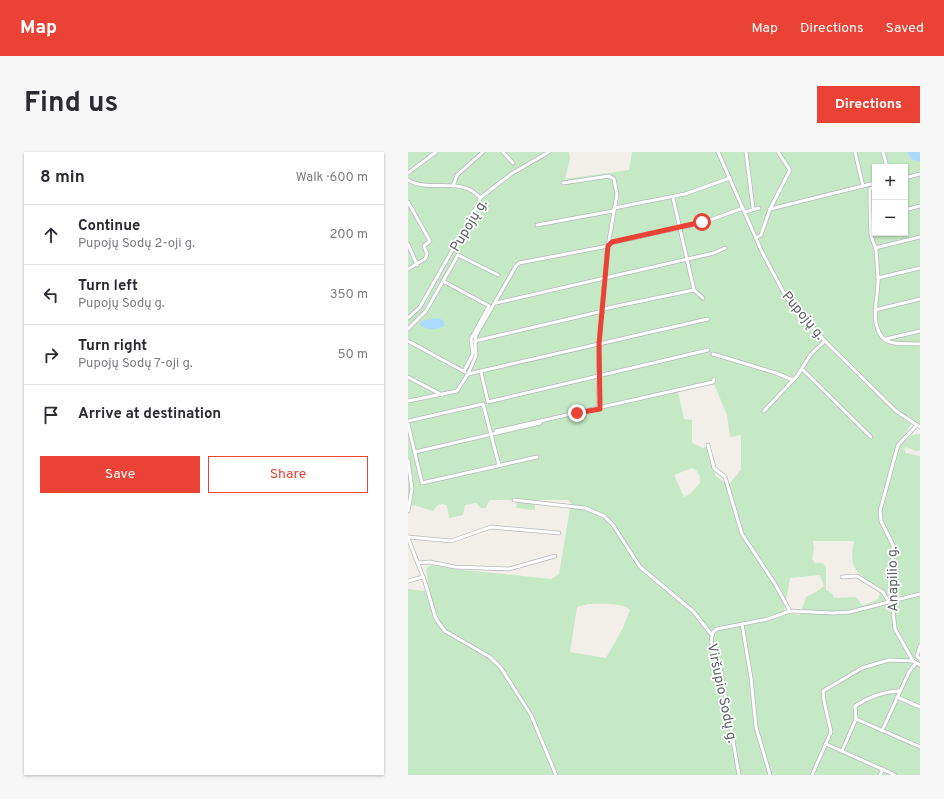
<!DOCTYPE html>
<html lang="en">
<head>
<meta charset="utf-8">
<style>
	:root { --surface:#fff; --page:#f7f7f7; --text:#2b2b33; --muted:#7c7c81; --line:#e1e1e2; --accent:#ea4335 }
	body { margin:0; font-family:Overpass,sans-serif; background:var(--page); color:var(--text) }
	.controls { position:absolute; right:12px; top:12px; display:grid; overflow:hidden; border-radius:0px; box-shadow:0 1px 3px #0004 }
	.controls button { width:36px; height:36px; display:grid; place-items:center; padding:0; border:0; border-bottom:1px solid var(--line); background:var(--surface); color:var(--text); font:20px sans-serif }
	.stop { position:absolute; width:12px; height:12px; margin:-9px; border:3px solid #ea4335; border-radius:50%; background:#fff }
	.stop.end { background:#ea4335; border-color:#fff; box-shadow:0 1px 4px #0008 }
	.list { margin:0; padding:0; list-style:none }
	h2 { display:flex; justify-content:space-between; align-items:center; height:52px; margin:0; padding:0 16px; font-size:17px }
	h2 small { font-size:13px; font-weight:400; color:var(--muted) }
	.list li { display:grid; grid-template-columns:26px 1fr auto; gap:12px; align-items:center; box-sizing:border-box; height:60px; padding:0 16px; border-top:1px solid var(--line) }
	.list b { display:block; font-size:15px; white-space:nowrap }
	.list p { margin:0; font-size:13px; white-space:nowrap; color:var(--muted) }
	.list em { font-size:13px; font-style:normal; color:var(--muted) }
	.actions { display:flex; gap:8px; padding:12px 16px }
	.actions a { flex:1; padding:9px 0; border:1px solid var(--accent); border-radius:0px; text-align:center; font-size:14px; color:var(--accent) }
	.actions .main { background:var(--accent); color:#fff }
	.icon { flex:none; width:22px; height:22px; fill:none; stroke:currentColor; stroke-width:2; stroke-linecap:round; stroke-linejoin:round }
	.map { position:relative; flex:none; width:512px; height:623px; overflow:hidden; border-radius:0px }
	header { display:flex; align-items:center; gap:24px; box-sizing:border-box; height:56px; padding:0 20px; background:var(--accent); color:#fff }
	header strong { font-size:19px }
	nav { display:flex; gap:22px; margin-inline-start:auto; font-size:14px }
	.intro { display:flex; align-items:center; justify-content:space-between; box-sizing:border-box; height:96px; padding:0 24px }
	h1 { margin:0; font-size:28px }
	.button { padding:10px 18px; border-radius:0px; background:var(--accent); color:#fff; font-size:14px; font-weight:700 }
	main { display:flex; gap:24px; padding:0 24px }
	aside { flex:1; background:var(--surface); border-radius:0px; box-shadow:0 1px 3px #0004 }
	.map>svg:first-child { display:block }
</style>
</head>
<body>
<header>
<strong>Map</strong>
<nav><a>Map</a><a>Directions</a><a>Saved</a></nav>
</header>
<div class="intro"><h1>Find us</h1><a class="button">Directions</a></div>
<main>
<aside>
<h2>8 min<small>Walk · 600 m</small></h2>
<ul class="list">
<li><svg class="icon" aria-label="ahead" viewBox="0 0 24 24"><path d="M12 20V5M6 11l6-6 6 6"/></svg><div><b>Continue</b><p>Pupojų Sodų 2-oji g.</p></div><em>200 m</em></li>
<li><svg class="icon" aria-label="left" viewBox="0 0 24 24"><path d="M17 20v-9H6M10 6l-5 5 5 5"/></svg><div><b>Turn left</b><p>Pupojų Sodų g.</p></div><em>350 m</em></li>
<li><svg class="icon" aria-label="right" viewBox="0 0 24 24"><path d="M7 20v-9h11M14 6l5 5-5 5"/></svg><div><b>Turn right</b><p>Pupojų Sodų 7-oji g.</p></div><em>50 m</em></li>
<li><svg class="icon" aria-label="arrive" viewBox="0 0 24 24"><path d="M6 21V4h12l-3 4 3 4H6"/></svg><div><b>Arrive at destination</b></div></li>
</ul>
<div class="actions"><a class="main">Save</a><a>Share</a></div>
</aside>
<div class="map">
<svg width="512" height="623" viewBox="0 0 512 623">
	<rect width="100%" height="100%" fill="#f1efe8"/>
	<g fill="#c5e8c5" fill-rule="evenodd">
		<path d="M0,0h161l1,6 -5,21 64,-9 3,-18h275l4,7 9,3v263l-7,-3 -11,16 1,3 9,-6 8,-1v16l-4,1 -10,-4 -2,2 2,4 14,3v319h-512v-186l17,2 4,-2 -3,-19 3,-4 5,-1 19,4 98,10 8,-5 12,-71 -3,-3h-79l-3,8h-5l-5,-5 -11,2 -2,10 -14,3 -2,-12 -3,-2 -6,1 -5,6 -19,-6 -6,1zM467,15h30v66h-30zM306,232l13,31 3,22 11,-2v35l-11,13 -4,1 -10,-8 -9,-30 -4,2 -11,-5v-23l-8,-1 -6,-27zM284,316l4,2 4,7v6l-10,11 -6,3 -10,-22zM405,389h41c-6,31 4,32 27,48l-3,10 -15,7 -7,-9 -22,1 -2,-5 -6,-3v-22l-3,-5h-8l-3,-4 2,-10zM412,423l4,11 -8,6 -10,5 -6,18 -16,-2 6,-35zM180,452c10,0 35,-2 42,6l-7,18 -17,30 -36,-6 7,-45z"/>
		<path d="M109,350l18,2v6l-19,-2z"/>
	</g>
	<g fill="#aadaff">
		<path d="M499,0h13v10l-9,-3z"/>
		<path d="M30,166l6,3v5c-7,4 -18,4 -24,-1l1,-4z"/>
	</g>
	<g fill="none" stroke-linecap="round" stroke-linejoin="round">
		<g stroke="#b5b8bc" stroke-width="4.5">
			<g id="minor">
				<path d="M95,0l10,11"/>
				<path d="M310,0l44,100 24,45 39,44 71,70 24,16"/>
				<path d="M338,0l7,56"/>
				<path d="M447,0l8,34"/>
				<path d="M475,0l4,15"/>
				<path d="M0,21l28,-21"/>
				<path d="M497,26l15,-4"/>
				<path d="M0,28c22,13 55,-4 72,18"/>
				<path d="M155,31l46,-7 5,3 3,15 -10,58 -7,79 -2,45 1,33"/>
				<path d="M45,34l4,-11 26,-23"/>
				<path d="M467,34l-5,3c0,16 0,31 1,46 1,5 4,10 5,15 1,8 1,18 2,27 1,19 -9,43 4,60 7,9 28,6 38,7"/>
				<path d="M265,46l21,92 9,8"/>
				<path d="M0,50l22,39 -6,5 3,8 -2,5 -17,10"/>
				<path d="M206,56l71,-14 45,-16"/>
				<path d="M362,57l105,-26"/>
				<path d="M497,58l15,-4"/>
				<path d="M337,60l14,-4"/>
				<path d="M129,73l76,-14"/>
				<path d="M348,86l5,-3 9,-26 20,-39 -12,-18"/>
				<path d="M202,91l92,-20 41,-15"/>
				<path d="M0,92l9,21"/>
				<path d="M467,96l45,-11"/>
				<path d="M470,126l42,-10"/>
				<path d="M35,129l46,25 -18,33 2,15 -9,17"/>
				<path d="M88,151l218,-50 11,-5"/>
				<path d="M195,157l91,-19"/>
				<path d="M467,158l45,-11"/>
				<path d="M0,166l12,-11 59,-104 1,-5 31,-24 38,-22"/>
				<path d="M0,177l18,-18 32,-56 40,20"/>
				<path d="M478,187l34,-8"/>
				<path d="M0,189l57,31"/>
				<path d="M67,189l128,-30"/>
				<path d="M305,202l63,19 17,7"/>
				<path d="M394,217l69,68"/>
				<path d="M73,220l7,30 220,-52"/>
				<path d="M60,222l240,-55"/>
				<path d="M0,225l34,18"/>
				<path d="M0,249l49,-10 11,-17 8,-18 -1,-15 1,-6 40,-69 3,-3 89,-17"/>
				<path d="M356,259l33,-35 14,-22 14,-13"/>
				<path d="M0,269l75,-17 16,61"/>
				<path d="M0,272l14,59 115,-26"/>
				<path d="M509,273l-19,20 -18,66 1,10 12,24 -1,56 3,28 18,32 7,4"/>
				<path d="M88,279l217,-49 1,-3"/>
				<path d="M300,293l6,23 11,9 17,57 33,50 15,27"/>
				<path d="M7,300l125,-29 2,-3"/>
				<path d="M0,308l4,29 -4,22"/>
				<path d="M106,348l71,8 19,8 9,9 27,42 54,45 17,22"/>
				<path d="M0,385l43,4 40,-14 68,6"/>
				<path d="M0,386l17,44 10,34 3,6 7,9 45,26 11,11 30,47 25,60"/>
				<path d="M10,411l12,-1 25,5 54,2 46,-13"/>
				<path d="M434,425l15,-1 26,16 6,10"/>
				<path d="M0,429l15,-4"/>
				<path d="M334,472l9,54 5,49 14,48"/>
				<path d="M512,494l-3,10 3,3"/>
				<path d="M489,545l23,10"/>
				<path d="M448,567l64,28"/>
				<path d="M474,579l27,-59 7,-9"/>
				<path d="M418,592l69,31"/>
				<path d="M434,599l14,-32 -1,-13c14,-9 29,-15 45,-15"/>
				<path d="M331,623l-18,-103 -10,-31 2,-9 4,-3 51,-10 22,-8 42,2 18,-1 70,-18"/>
				<path d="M404,623l19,-43 -7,-31 -1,-10 39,-23 27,-8 24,1"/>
				<path d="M472,623l3,-6"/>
			</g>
		</g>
		<use href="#minor" stroke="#fff" stroke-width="3"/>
	</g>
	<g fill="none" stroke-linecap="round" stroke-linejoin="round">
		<path stroke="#ea4335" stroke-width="5" d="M169,261l23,-4 -1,-65 9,-98 4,-4 90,-20"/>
	</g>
	<g text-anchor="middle" stroke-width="3.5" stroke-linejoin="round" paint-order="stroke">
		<g font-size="14" fill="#5f6368" stroke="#fff">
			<text transform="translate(60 73) rotate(-59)" y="5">Pupojų g.</text>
			<text transform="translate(396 163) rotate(50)" y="5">Pupojų g.</text>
			<text transform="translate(484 427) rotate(-91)" y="5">Anapilio g.</text>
			<text transform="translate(315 541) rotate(78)" y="5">Viršupio Sodų g.</text>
		</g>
	</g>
</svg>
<div class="controls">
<button>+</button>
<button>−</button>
</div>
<div class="stop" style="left:294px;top:70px"></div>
<div class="stop end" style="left:169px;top:261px"></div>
</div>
</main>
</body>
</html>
